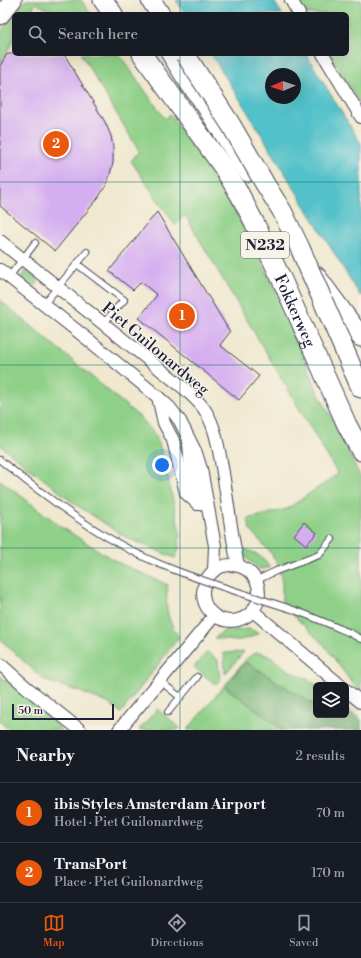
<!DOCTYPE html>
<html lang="en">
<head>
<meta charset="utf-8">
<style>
	:root { --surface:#171b24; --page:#20242c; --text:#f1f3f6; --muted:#9ea1a6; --line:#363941; --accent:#ea580c }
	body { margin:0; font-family:"Libre Bodoni",serif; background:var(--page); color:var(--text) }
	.controls { position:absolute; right:12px; bottom:12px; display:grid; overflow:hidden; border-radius:6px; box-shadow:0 4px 16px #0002 }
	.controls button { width:36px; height:36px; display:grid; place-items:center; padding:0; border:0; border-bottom:1px solid var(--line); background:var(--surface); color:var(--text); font:20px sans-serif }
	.compass { position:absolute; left:265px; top:68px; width:36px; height:36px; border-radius:50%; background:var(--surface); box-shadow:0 4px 16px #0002; rotate:268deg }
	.scale { position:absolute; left:12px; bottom:10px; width:102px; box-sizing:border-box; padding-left:4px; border:2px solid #22223b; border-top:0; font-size:11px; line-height:14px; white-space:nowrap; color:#22223b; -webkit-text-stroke:3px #f7f3e8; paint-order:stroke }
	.you { position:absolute; left:162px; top:465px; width:14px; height:14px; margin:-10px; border:3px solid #fff; border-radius:50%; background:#1a73e8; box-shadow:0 0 0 6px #1a73e833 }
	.badge { display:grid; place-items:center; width:26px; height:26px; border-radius:50%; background:var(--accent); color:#fff; font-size:13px; font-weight:700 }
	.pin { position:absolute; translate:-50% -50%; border:2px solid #fff; box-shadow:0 1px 4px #0006 }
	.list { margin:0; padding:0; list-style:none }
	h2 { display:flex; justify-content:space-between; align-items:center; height:52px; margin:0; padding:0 16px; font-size:17px }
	h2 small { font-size:13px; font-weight:400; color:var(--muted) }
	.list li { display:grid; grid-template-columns:26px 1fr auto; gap:12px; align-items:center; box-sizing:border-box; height:60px; padding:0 16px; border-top:1px solid var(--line) }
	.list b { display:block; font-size:15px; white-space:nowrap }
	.list p { margin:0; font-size:13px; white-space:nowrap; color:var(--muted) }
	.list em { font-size:13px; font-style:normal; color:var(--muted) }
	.icon { flex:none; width:22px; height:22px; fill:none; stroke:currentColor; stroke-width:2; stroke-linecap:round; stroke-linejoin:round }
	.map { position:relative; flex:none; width:361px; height:730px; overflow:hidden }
	.search { position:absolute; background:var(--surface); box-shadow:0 4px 16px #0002; left:12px; right:12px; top:12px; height:44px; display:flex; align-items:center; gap:10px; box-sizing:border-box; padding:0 14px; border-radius:6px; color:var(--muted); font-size:15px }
	.sheet { height:172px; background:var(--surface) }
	nav { display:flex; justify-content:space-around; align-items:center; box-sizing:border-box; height:56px; border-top:1px solid var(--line); background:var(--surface); font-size:11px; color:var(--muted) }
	nav a { display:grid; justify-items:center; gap:2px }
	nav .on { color:var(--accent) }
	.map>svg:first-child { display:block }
</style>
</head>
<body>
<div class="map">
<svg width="361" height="730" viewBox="0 0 361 730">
	<rect width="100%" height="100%" fill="#f7f3e8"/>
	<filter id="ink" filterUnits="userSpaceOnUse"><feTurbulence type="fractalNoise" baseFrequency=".025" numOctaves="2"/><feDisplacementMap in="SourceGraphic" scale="8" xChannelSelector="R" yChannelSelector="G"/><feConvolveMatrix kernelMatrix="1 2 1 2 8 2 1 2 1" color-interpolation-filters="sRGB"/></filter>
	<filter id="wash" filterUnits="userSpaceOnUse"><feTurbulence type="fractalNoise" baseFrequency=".012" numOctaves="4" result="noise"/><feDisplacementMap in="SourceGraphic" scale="16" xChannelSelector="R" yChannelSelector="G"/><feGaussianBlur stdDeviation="0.9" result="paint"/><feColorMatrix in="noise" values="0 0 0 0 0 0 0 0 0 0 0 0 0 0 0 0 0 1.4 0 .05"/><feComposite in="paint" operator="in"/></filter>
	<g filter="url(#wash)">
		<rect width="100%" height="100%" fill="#f0e8cf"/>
		<g fill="#8fd088" stroke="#587962">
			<path d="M26,0h55l10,14h-35l-20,-11 -7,11h-14z"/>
			<path d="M296,0h65v105l-31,-51h17v-40h-42z"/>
			<path d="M14,15v24l-14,25v-32z"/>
			<path d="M81,54h38l46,65 5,-5 59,86 18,32 43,89 28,72 15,27 28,58v213l-9,-8 -27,-37 -39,-38 -4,-7v-18l-3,-17 -8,-13 -21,-23 -2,-11 39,-10 51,-35 -153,-259 -10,10 -44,-64 8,-10z"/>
			<path d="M27,270l12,11 -6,8 -13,-11z"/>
			<path d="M0,300l142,119 14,17 8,23 16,74 -1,15 -4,10 -48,-20 -52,-34 -75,-59z"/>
			<path d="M0,480l63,48 54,34 51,23c-3,20 -2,34 11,52l-58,76 -13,-10 -30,-12 -29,-9 -7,-4 -42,-39z"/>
			<path d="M241,548c15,5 20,7 29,20l-10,1 -13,-10z"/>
			<path d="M249,629l10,4 -10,5 -14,3 -21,-3 10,-7z"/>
			<path d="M207,652l11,8 2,21 -4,4 -22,-18z"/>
			<path d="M244,652l-19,22 -1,-21z"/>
			<path d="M256,653c13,-1 24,13 36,19 8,4 17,7 25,13h-1v21l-70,-44 -15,15 16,-19z"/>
			<path d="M0,676l17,13 29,25 15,16h-51l-10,-8z"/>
			<path d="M224,686l59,44h-96z"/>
			<path d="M157,709l23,19 -2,2h-39z"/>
		</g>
		<path fill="#73b274" stroke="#4a6a58" d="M246,662l70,44v9h30v-6l15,11v10h-78l-59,-44z"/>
		<g fill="#53c1c9" stroke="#3a7282" fill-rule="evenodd">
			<path d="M176,0h97l9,14h-97z"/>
			<path d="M211,54h95l55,90v153l-119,-194zM271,74h24v24h-24z"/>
		</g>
		<g id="blocks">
			<g fill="#d5adf1">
				<path d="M7,54h57l41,68 6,14 2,11v16l-3,11 -3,10 -9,14 -43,53 -55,-45v-140z"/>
				<path d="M157,212l73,120 -10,13 39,31 -20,24 -100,-82 18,-23 -16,-13 -8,8 -24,-19z"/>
				<path d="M304,522l13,11 -11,12 -12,-10z"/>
			</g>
		</g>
	</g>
	<g filter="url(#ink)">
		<use href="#blocks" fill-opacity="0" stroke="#414051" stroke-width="1"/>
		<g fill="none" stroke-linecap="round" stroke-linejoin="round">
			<g stroke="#414051" stroke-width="8">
				<g id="lane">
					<path d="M77,264l47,36 -21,24"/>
					<path d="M9,277l26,-34"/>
					<path d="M43,305l44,-53"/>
					<path d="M0,460l25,20 35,26"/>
					<path d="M257,580l19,-9 43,-16 13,-16"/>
					<path d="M350,633l11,6"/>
					<path d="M160,681l20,16"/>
					<path d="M168,712l29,-35"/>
				</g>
			</g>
			<g stroke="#414051" stroke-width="14">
				<g id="street">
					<path d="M291,0l8,14"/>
					<path d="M323,54l38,63"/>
					<path d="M0,241l185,148c7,7 16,14 21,23 8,13 11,28 14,44 7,36 10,73 18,109"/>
					<path d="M0,270l90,71 68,56 12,11 10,13 16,32 5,16 14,77 -1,24"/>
					<path d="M158,397l6,26 9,17 13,53 12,11"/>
					<path d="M189,443l2,28 7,33"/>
					<circle cx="231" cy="593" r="28"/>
					<path d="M253,611l87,74"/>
					<path d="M0,664l26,23 54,43"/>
					<path d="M346,690l15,12"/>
					<path d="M119,730l95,-114"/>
				</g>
			</g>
			<g stroke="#414051" stroke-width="19">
				<path id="secondary" d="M0,16l13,-16"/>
			</g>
			<g stroke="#414051" stroke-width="21">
				<g id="primary">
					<path d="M103,0l10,14"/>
					<path d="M151,0l9,14"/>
					<path id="s1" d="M142,54l81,113 17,28 14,27 28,58 65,145 14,26"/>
					<path d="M171,54l19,30 13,17 45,71"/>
					<path d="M316,276l45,61"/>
					<path d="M353,370l8,18"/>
				</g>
			</g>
			<use href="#lane" stroke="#fff" stroke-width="6"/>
			<use href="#street" stroke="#fff" stroke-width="12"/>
			<use href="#secondary" stroke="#fff" stroke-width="17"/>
			<use href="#primary" stroke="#fff" stroke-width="19"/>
			<g stroke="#414051" stroke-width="8" stroke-linecap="butt">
				<path id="lane-bridge" d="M60,506c35,25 72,48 112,63 38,15 77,26 116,39 21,7 41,16 62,25"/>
			</g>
			<g stroke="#414051" stroke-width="21" stroke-linecap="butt">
				<path id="primary-bridge" d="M185,54l46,71 34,59 17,27 18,37 53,122"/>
			</g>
			<use href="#lane-bridge" stroke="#fff" stroke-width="6"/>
			<use href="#primary-bridge" stroke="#fff" stroke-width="19"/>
		</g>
	</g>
	<path fill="none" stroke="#0f766e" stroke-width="1" stroke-opacity="0.55" d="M180,0v14M180,54v676M0,182h361M0,365h361M0,548h361"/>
	<g text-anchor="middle" stroke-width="3" stroke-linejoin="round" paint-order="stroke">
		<rect fill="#f7f3e8" stroke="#62616f" stroke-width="1" x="241" y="232" width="48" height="26" rx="3"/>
		<g font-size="15" font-weight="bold" fill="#22223b">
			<text x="265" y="250">N232</text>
		</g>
		<g font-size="16" fill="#22223b" stroke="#f7f3e8">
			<text dy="6" stroke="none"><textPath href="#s1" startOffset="300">Fokkerweg</textPath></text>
			<text transform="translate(156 348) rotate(40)" y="6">Piet Guilonardweg</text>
		</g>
	</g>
</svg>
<div class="controls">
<button><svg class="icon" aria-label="layers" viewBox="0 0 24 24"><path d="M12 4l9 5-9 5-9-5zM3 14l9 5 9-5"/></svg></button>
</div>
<svg class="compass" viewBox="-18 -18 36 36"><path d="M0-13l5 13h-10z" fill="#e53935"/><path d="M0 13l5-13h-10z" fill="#9ea1a6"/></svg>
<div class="scale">50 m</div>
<div class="you"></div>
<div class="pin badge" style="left:182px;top:316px">1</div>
<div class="pin badge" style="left:56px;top:144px">2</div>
<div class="search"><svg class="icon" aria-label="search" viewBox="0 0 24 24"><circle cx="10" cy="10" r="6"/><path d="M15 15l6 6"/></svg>Search here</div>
</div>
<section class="sheet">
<h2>Nearby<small>2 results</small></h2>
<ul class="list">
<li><span class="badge">1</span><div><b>ibis Styles Amsterdam Airport</b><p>Hotel · Piet Guilonardweg</p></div><em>70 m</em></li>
<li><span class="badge">2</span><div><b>TransPort</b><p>Place · Piet Guilonardweg</p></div><em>170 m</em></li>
</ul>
</section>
<nav>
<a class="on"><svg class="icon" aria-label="map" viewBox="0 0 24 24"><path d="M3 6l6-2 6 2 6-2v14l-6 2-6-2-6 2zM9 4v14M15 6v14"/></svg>Map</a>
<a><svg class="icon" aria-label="directions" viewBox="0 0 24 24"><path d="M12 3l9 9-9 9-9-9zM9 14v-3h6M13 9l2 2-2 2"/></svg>Directions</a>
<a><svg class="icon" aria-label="saved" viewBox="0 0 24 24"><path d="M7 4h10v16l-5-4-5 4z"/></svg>Saved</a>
</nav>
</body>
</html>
